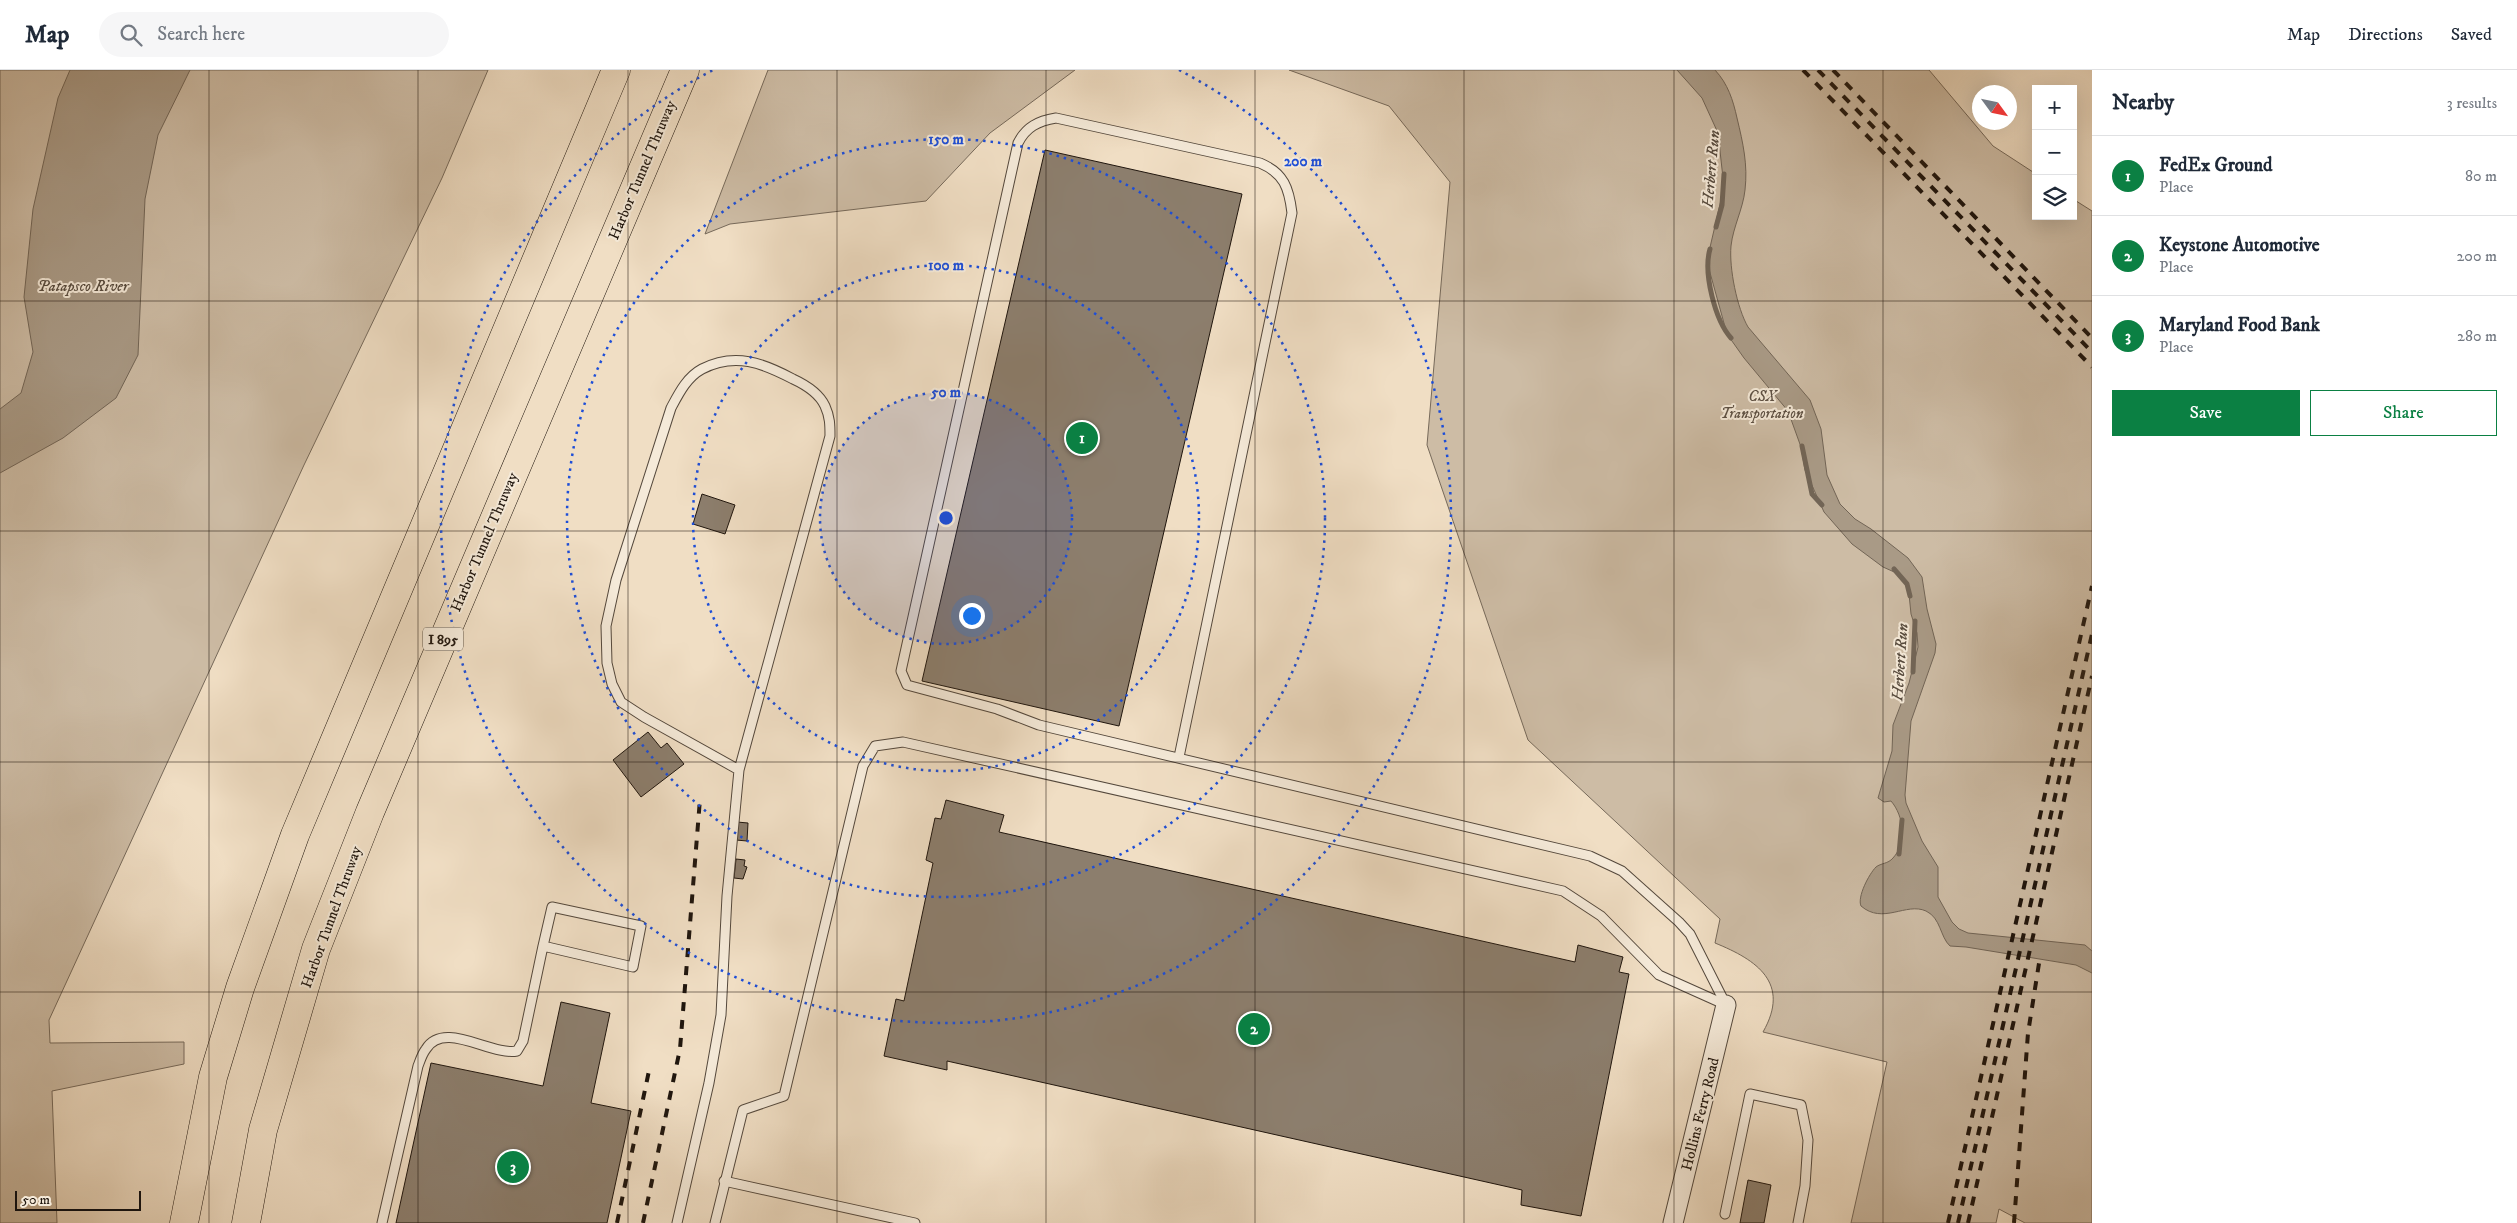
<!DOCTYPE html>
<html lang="en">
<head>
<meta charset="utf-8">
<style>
	:root { --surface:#fff; --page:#f6f6f7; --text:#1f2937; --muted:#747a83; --line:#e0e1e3; --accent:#0b8043 }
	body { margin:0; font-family:"IM FELL DW Pica",serif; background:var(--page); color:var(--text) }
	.controls { position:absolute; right:15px; top:15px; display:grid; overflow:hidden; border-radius:0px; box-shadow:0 5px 20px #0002 }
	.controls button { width:45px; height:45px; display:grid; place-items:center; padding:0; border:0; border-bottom:1px solid var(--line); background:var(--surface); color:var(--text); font:25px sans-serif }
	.compass { position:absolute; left:1972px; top:15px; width:45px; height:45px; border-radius:50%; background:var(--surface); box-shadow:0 5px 20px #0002; rotate:123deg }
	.scale { position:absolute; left:15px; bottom:12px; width:126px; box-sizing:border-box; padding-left:5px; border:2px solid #20160e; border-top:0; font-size:14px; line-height:18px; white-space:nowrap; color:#20160e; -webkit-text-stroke:4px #f5ead9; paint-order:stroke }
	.you { position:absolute; left:971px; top:545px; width:18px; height:18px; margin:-12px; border:4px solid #fff; border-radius:50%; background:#1a73e8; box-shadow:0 0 0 8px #1a73e833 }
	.badge { display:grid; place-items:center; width:32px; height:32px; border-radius:50%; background:var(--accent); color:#fff; font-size:16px; font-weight:700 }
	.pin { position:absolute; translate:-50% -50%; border:2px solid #fff; box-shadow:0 1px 5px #0006 }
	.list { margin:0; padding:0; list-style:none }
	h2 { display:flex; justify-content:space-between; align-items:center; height:65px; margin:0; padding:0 20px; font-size:21px }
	h2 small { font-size:16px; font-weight:400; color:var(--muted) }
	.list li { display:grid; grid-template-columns:32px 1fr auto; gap:15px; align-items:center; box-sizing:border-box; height:80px; padding:0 20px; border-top:1px solid var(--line) }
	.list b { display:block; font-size:19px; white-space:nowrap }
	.list p { margin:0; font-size:16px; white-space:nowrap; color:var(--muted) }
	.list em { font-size:16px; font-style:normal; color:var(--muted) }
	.actions { display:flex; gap:10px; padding:15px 20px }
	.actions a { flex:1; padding:11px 0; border:1px solid var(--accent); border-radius:0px; text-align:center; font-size:18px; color:var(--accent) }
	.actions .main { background:var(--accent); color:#fff }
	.icon { flex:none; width:28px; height:28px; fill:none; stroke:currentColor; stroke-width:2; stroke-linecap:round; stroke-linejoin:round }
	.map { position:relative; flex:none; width:2092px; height:1153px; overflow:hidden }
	header { display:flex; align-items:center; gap:30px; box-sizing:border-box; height:70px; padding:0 25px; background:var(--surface); border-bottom:1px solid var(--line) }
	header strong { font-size:24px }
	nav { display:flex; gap:28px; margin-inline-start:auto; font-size:18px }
	.search { width:350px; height:45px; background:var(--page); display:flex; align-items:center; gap:12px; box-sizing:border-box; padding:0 18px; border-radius:28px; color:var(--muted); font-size:19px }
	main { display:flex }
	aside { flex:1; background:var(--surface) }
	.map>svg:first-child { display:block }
</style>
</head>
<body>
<header>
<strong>Map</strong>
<div class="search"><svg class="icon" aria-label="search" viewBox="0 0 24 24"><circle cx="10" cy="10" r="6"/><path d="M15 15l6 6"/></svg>Search here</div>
<nav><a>Map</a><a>Directions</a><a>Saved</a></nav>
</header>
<main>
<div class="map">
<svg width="2092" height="1153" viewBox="0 0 2092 1153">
	<rect width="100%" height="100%" fill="#f0dec4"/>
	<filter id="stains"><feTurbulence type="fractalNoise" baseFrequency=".004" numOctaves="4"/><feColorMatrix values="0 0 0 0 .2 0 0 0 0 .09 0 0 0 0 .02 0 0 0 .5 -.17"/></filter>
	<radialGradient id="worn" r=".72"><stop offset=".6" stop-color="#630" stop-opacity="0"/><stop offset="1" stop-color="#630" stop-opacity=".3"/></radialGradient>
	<g fill="#cdbca5" stroke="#76695a">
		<path d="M0,0h488l-46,108 -138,287 -255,555 1,23 134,-1v22l-132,27 5,132h-57z"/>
		<path d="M768,0h307l-85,63 -64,68 -196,23 -25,10z"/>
		<path d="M1289,0h640l64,76 43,28v42h37v-17l19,12v1012h-67l-26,-14 -3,14h-145l36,-161 -124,-30c28,-49 -6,-72 -48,-89l5,-24 -192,-179 -101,-295 23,-263 -61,-76z"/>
	</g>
	<g fill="#a99a86" stroke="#726556">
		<path d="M70,0h120l-32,65 -13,64 -7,156 -22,43 -53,40 -63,35v-64l21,-16 12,-41 -9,-55 9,-88 25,-111z"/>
		<path d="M1677,0h38c13,14 18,30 22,48 6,25 11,47 8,72 -2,19 -12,37 -14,56 -2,22 6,62 17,81l62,73 11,29 6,46 13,29 15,15 16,10 37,29 14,19 5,32 9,35 -1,9 -24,68 -6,74 1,8 16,38 16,26v30l14,25 7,7 9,4 117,12 7,6v22l-16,-8 -110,-18 -16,-1c-10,-9 -9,-28 -24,-35 -20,-9 -43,14 -65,-5 -4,-9 8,-32 15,-39 5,-4 12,-3 17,-9 14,-15 11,-42 -2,-57l-7,1 -6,-4 14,-47 1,-26 16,-42 9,-36 -1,-14 -6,-19 -3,-30 -7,-9 -18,-8 -31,-23 -28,-32 -19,-42 -4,-23 -13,-36 -44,-53 -17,-24 -18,-65 -1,-13 16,-69 -6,-54 -16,-35z"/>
	</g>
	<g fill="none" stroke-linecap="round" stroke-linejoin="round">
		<g stroke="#726556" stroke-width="5">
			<path d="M1716,157l6,-22 2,-31"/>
			<path d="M1710,179c-7,24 5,71 21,89"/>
			<path d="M1802,376l10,48 10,11"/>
			<path d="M1894,499l13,15 3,12"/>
			<path d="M1913,602l2,-51"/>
			<path d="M1899,784l3,-34"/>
		</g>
	</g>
	<g fill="#8c7e6d" stroke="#20160e">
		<path d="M1045,80l197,44 -123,532 -197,-45z"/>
		<path d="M702,424l33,11 -10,29 -32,-10z"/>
		<path d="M648,662l13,16 6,-5 17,21 -43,33 -28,-37z"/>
		<path d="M946,730l58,15 -5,17 576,130 3,-17 45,12 -4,15 10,2 -48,242 -60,-11 1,-15 -575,-129v9l-63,-14 12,-57 8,2 29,-138 -7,-3 9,-42 6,1z"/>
		<path d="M737,752l11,1 -1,18 -11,-1z"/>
		<path d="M736,789l9,1 -1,6 3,1 -4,12 -9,-1z"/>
		<path d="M561,932l49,11 -19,90 40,8 -24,112h-211l35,-160 112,23z"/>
		<path d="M1748,1110l23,5 -7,38h-24z"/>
	</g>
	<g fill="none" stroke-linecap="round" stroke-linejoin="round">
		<g stroke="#54483c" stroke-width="11">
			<g id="lane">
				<path d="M1179,687l113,-544c-3,-25 -8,-40 -32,-50l-204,-45c-18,3 -30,9 -38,25l-117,528 6,14 90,24 42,16 551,131 32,15 57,51 11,12 36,71"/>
				<path d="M724,1111l191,42"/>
				<path d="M1725,1144l25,-120 51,11 7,35 -3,46 -7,37"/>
				<path d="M382,1153l36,-157c2,-5 4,-12 8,-17 18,-29 65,7 91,2l6,-10 20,-95 90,21 8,-41 -89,-19 -9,39"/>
				<path d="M677,1153l32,-140 12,-68 6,-119 12,-126 91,-334c0,-11 0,-19 -5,-30 -6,-13 -19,-21 -32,-27 -30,-16 -58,-27 -91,-10 -15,8 -23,24 -31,39l-55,172 -10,46 1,37 5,21 9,18 23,15 95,53"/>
				<path d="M715,1153l28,-113 41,-14 79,-330 12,-20 28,-4 660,149 38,25 58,59 67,30"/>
			</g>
		</g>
		<g stroke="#54483c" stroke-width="21">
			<path id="street" d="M1673,1153l53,-218"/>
		</g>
		<g stroke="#20160e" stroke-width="29">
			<g id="highway">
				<path d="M184,1153l29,-146 27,-89 55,-153 321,-765"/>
				<path d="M246,1153l17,-93 53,-181 54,-137 315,-742"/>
			</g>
		</g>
		<use href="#lane" stroke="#f5ead9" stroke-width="9"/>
		<use href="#street" stroke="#f5ead9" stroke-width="19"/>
		<use href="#highway" stroke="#f0dec4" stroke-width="28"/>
		<g stroke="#20160e" stroke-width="4" stroke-dasharray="9 9" stroke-linecap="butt">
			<path d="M1803,0l289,297"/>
			<path d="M1818,0l274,282"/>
			<path d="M1833,0l259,268"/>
			<path d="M617,1153l33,-157"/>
			<path d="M643,1153l37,-174 20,-250"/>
			<path d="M1948,1153l144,-637"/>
			<path d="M1958,1153l134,-589"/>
			<path d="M1968,1153l124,-547"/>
			<path d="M2014,1153l14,-190 12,-76"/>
		</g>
	</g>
	<path fill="none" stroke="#20160e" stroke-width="1" stroke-opacity="0.55" d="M209,0v1153M418,0v1153M628,0v1153M837,0v1153M1046,0v1153M1255,0v1153M1464,0v1153M1674,0v1153M1883,0v1153M0,231h2092M0,461h2092M0,692h2092M0,922h2092"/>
	<circle cx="946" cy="448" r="126" fill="#1d4ed8" fill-opacity=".12"/>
	<g fill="none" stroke="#1d4ed8" stroke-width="2.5" stroke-dasharray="2.5 5">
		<circle cx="946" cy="448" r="126"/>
		<circle cx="946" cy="448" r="253"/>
		<circle cx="946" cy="448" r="379"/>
		<path d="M1179 0A505 505 0 1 1 713 0"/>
	</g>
	<g text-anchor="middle" stroke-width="4" stroke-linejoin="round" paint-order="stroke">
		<rect fill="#f5ead9" stroke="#60564b" stroke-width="1" x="423" y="557.5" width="40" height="23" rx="4"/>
		<g font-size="14" font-weight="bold" fill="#20160e">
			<text x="443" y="574">I 895</text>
		</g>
		<g font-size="15" fill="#20160e" stroke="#f5ead9">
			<text transform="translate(642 100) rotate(-67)" y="5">Harbor Tunnel Thruway</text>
			<text transform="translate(484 472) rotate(-67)" y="5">Harbor Tunnel Thruway</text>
			<text transform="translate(331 847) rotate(-70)" y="5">Harbor Tunnel Thruway</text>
			<text transform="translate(1700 1044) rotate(-76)" y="5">Hollins Ferry Road</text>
		</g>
		<g font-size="15" font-style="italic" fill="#5d5043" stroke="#f5ead9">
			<text x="1762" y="331">CSX<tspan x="1762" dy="17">Transportation</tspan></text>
		</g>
		<g font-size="16" font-style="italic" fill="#574b3e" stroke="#f5ead9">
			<text transform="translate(1710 99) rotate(-85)" y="6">Herbert Run</text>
			<text x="83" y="221">Patapsco River</text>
			<text transform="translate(1899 592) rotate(-86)" y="6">Herbert Run</text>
		</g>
	</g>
	<circle cx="946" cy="448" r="8" fill="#1d4ed8" stroke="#f5ead9" stroke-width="2.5"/>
	<g font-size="15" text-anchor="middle" font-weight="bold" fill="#1d4ed8" stroke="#f5ead9" stroke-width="4" stroke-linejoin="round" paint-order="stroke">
		<text x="946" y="74">150 m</text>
		<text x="1303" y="96">200 m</text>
		<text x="946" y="200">100 m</text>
		<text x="946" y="327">50 m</text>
	</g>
	<rect width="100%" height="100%" filter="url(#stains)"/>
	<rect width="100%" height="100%" fill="url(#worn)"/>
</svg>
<div class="controls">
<button>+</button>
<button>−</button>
<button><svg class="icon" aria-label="layers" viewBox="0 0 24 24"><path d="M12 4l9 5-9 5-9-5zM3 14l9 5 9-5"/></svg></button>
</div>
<svg class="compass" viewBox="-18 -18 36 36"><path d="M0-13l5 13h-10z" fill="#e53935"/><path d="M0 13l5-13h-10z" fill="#747a83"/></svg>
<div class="scale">50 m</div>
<div class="you"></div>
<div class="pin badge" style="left:1082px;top:368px">1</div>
<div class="pin badge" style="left:1254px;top:959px">2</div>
<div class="pin badge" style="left:513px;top:1097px">3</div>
</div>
<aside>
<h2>Nearby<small>3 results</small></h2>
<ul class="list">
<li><span class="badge">1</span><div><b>FedEx Ground</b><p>Place</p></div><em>80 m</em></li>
<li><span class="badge">2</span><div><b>Keystone Automotive</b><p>Place</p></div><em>200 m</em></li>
<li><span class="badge">3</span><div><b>Maryland Food Bank</b><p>Place</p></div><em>280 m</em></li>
</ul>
<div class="actions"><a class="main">Save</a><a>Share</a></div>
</aside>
</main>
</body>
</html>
